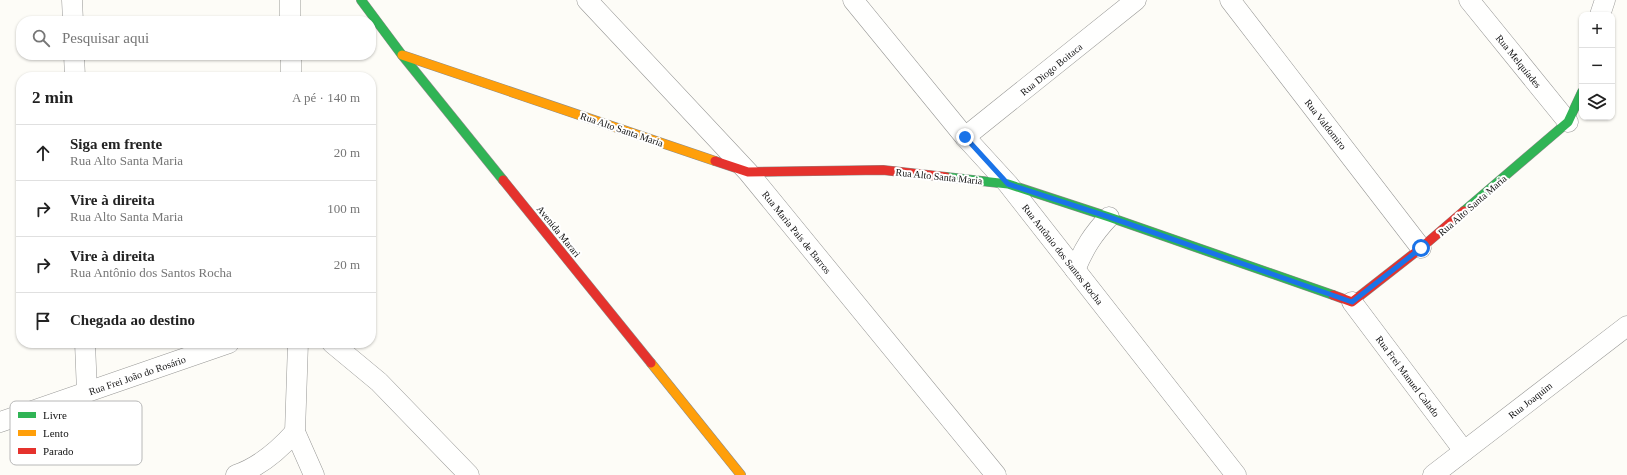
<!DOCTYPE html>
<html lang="pt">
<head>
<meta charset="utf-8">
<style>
	:root { --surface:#fff; --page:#f6f6f6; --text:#222; --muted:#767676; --line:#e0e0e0 }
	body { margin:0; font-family:"Times New Roman",serif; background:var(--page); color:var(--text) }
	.controls { position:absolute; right:12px; top:12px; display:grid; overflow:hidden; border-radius:8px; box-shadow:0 1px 3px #0004 }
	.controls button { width:36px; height:36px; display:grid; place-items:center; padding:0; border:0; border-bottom:1px solid var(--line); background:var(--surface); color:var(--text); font:20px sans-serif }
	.stop { position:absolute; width:12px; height:12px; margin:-9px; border:3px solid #1a73e8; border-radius:50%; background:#fff }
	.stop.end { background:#1a73e8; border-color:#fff; box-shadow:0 1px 4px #0008 }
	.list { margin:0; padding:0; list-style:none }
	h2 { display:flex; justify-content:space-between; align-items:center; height:52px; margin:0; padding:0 16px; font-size:17px }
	h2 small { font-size:13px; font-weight:400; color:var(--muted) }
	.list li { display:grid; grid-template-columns:26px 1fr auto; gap:12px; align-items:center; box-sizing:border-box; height:56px; padding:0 16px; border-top:1px solid var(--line) }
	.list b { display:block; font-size:15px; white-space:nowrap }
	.list p { margin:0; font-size:13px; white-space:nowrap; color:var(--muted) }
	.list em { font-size:13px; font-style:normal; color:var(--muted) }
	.icon { flex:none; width:22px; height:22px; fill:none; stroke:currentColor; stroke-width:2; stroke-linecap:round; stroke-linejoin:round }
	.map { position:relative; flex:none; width:1627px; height:475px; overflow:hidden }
	.search { position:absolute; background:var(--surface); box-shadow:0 1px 3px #0004; left:16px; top:16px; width:360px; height:44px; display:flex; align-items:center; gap:10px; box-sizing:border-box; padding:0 14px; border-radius:16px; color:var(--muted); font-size:15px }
	.panel { position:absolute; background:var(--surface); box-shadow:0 1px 3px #0004; left:16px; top:72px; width:360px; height:276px; border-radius:16px }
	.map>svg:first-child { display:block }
</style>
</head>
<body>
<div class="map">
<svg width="1627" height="475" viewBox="0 0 1627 475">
	<rect width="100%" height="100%" fill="#fdfcf7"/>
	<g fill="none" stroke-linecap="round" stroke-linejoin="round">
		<g stroke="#979795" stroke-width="21">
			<g id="street">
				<path d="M72,0l1,21"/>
				<path d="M290,0v21"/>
				<path d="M587,0l161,172 248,303"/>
				<path d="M853,0l112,137 43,47 228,291"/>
				<path d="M1230,0l191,248"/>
				<path d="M1469,0l99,122"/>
				<path d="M1600,15l5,-15"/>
				<path d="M74,55l1,22"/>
				<path d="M291,55v22"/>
				<path d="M965,137l171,-137"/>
				<path d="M1075,270c9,-22 18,-36 34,-53"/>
				<path d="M1352,302l112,149"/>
				<path d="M85,343l2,49"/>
				<path d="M298,343l-3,89 19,43"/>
				<path d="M332,343l47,39 90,93"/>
				<path d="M0,422l229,-79"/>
				<path d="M236,475c23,-8 43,-25 59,-43"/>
				<path d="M1433,475l194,-149"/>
			</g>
		</g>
		<g stroke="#8e8d8b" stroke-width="10">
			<g id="fast">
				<path d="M361,0l41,55 101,125"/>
				<path d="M946,177l62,7 101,33 224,78"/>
				<path d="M1464,211l104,-89 14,-30"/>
			</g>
		</g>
		<g stroke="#8e8d8b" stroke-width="10">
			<g id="slow">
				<path d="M402,55l313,106"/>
				<path d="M651,363l90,112"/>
			</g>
		</g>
		<g stroke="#8e8d8b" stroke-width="10">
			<g id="jam">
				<path d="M715,161l33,11 135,-2 63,7"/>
				<path d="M503,180l148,183"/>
				<path d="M1333,295l19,7 69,-54 43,-37"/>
			</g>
		</g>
		<use href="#street" stroke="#fffffe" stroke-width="20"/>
		<use href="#fast" stroke="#30b455" stroke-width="9"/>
		<use href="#slow" stroke="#ff9f0a" stroke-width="9"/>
		<use href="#jam" stroke="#e5322d" stroke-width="9"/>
	</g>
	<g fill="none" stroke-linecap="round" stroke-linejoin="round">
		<path stroke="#1a73e8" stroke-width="5" d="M965,137l43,47 101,33 243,85 69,-54"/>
	</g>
	<g text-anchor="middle" stroke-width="4" stroke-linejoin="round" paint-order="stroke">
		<g font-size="10" fill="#111" stroke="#fff">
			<text transform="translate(1519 61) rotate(51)" y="4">Rua Melquíades</text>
			<text transform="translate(1051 69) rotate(-39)" y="4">Rua Diogo Boitaca</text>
			<text transform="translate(1326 124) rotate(52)" y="4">Rua Valdomiro</text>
			<text transform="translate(622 129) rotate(19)" y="4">Rua Alto Santa Maria</text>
			<text transform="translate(939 176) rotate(6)" y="4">Rua Alto Santa Maria</text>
			<text transform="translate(1472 205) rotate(-41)" y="4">Rua Alto Santa Maria</text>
			<text transform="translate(559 231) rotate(51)" y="4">Avenida Marari</text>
			<text transform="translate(797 232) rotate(51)" y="4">Rua Maria Pais de Barros</text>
			<text transform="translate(1063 254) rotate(52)" y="4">Rua Antônio dos Santos Rocha</text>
			<text transform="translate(137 375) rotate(-19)" y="4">Rua Frei João do Rosário</text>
			<text transform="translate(1408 376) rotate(53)" y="4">Rua Frei Manuel Calado</text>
			<text transform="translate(1530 400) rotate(-38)" y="4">Rua Joaquim</text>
		</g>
	</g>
	<rect x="10" y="401" width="132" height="64" rx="6" fill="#fff" stroke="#b8b8b8" stroke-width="1"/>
	<rect x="18" y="412" width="18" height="6" fill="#30b455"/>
	<rect x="18" y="430" width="18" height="6" fill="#ff9f0a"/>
	<rect x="18" y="448" width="18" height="6" fill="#e5322d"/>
	<g font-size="11" fill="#111">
		<text x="43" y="419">Livre</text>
		<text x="43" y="437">Lento</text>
		<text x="43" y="455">Parado</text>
	</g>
</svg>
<div class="controls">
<button>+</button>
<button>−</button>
<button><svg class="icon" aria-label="layers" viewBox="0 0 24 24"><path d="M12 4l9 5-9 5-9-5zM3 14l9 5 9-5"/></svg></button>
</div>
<div class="stop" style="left:1421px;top:248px"></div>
<div class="stop end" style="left:965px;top:137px"></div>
<div class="search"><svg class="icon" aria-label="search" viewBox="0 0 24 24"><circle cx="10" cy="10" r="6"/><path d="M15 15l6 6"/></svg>Pesquisar aqui</div>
<section class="panel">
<h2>2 min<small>A pé · 140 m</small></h2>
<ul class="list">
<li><svg class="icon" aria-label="ahead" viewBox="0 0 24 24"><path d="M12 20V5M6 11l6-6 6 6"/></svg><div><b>Siga em frente</b><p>Rua Alto Santa Maria</p></div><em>20 m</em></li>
<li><svg class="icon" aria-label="right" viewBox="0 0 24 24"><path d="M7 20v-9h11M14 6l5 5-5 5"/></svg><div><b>Vire à direita</b><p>Rua Alto Santa Maria</p></div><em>100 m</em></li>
<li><svg class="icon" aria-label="right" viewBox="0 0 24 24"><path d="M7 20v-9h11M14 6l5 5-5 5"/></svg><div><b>Vire à direita</b><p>Rua Antônio dos Santos Rocha</p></div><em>20 m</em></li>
<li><svg class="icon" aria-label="arrive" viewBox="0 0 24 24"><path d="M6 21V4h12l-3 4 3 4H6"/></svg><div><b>Chegada ao destino</b></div></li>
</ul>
</section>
</div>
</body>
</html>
